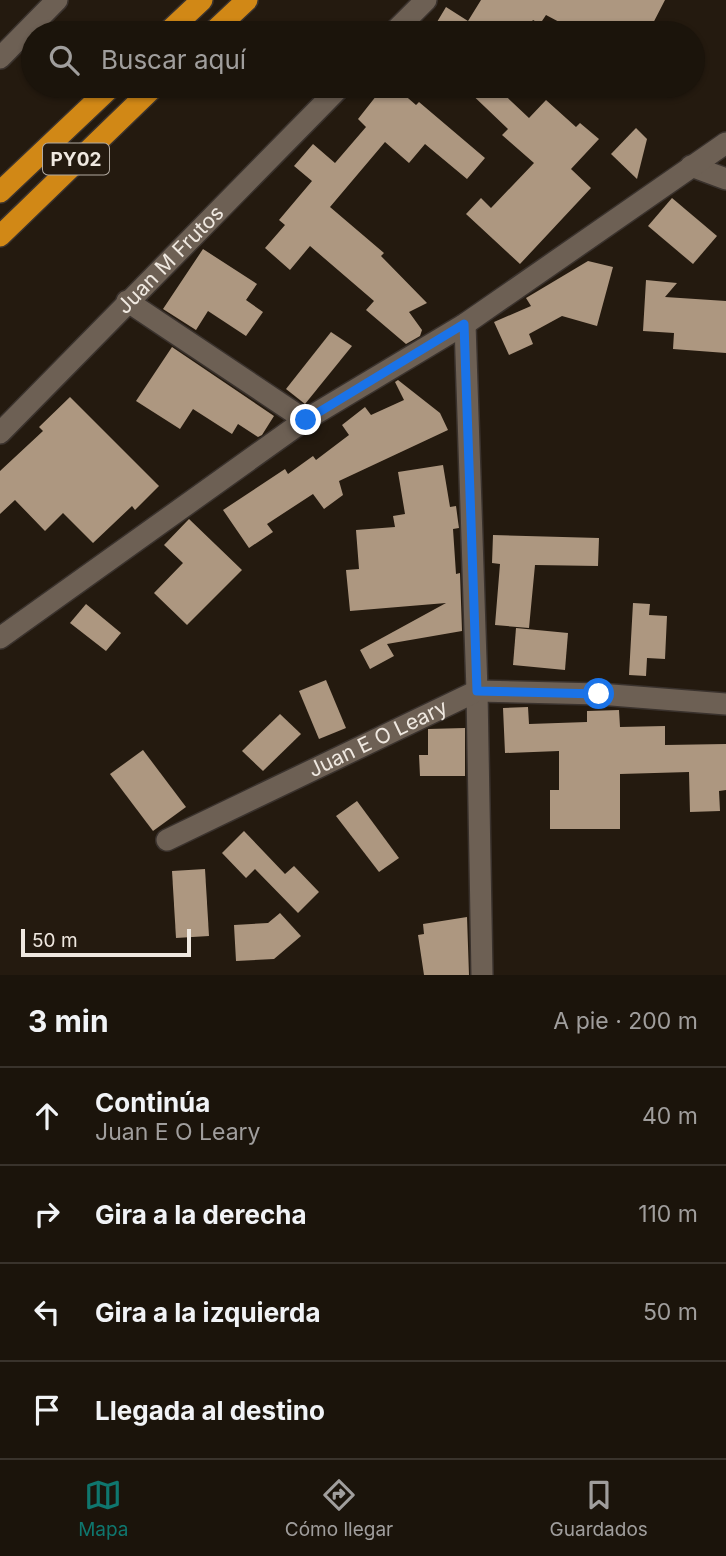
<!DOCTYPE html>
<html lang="es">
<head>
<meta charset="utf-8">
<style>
	:root { --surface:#1b140b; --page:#241d14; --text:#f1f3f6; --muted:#a09e9d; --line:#39332c; --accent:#0f766e }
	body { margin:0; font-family:Inter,sans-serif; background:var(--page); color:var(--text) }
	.scale { position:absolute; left:21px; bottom:18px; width:170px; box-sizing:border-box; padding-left:7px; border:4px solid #efe8e0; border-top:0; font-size:19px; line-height:24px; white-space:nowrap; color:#efe8e0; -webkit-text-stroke:5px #241a0f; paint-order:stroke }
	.stop { position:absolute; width:21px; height:21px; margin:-16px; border:5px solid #1a73e8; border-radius:50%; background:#fff }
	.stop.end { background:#1a73e8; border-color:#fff; box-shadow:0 2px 7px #0008 }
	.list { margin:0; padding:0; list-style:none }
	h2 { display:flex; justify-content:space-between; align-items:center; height:91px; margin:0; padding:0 28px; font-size:30px }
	h2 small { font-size:23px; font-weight:400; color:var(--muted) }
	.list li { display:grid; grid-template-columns:46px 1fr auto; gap:21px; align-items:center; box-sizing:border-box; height:98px; padding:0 28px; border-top:2px solid var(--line) }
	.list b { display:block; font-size:26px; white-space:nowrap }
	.list p { margin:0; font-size:23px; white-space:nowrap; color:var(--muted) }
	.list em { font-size:23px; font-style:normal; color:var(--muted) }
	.icon { flex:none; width:38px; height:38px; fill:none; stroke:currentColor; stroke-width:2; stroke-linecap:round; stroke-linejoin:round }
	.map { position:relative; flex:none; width:726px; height:975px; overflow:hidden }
	.search { position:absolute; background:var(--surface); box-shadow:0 2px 5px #0004; left:21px; right:21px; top:21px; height:77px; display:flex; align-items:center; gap:18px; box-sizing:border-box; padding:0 24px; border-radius:38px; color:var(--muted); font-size:26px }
	.sheet { height:483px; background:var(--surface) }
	nav { display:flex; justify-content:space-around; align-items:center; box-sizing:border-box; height:98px; border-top:2px solid var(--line); background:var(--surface); font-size:19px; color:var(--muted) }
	nav a { display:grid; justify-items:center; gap:4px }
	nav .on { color:var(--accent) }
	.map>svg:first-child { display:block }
</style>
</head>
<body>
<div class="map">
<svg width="726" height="975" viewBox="0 0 726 975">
	<rect width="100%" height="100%" fill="#241a0f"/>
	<g fill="#ad9780">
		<path d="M481,0h184l-17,33h-68l-34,-18 -6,9 -7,-4 -9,13h-69l-18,-11 9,-15 22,14z"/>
		<path d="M384,86h10l22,19 3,-3 66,56 -18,21 -42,-35 -16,19 -24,-21 -55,65 54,46 -3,3 46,47 -18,9 13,18 -2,6 -14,8 -40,-34 8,-9 -64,-55 -20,24 -25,-22 20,-23 -6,-5 33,-39 -18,-15 19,-22 22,19 31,-36 -8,-8z"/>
		<path d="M463,86h32l34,32 17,-18 30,27 4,-4 19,16 -28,30 20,19 -71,76 -54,-50 15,-16 10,10 43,-45 -32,-28 6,-6z"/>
		<path d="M636,128l11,11 -10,40 -26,-25z"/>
		<path d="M672,198l45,38 -24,28 -45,-38z"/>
		<path d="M203,249l54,35 -11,16 17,12 -17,24 -38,-25 -12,19 -33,-21z"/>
		<path d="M588,261l25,6 -16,59 -35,-10 -33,18 4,10 -24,11 -15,-33 37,-16 -5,-8z"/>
		<path d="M646,280l31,3 -12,14 61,4v52l-53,-4 1,-16 -31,-2z"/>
		<path d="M331,332l21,14 -47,58 -19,-15z"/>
		<path d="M172,347l102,69 -12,19 -4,2 -20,-13 -6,10 -39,-25 -13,20 -44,-28z"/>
		<path d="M398,380l42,33 8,17 -109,51 4,14 -19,14 -11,-15 -46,30 6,8 -24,16 -26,-38 62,-41 3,5 25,-18 3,4 33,-25 -7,-10 23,-18 6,8 33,-15 -9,-18z"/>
		<path d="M70,397l89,89 -24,24 -3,-4 -39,37 -30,-30 -18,18 -30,-31 -15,14v-43l43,-40 -4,-4z"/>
		<path d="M443,465l7,42 6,-1 2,15 1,7 -6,1 3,45 4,-1 2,58 -75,13 7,12 -24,13 -10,-19 86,-47 -96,8 -4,-41 13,-1 -3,-39 39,-3 -2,-11 12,-2 -7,-42z"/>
		<path d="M189,519l53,51 -55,55 -33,-32 29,-30 -19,-18z"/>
		<path d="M493,535l106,3 -1,28 -63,-1 -6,63 -34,-3 5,-61 -8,-1z"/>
		<path d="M633,603l17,1 -1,11 18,1 -2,43 -18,-1 -1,18 -17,-1z"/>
		<path d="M86,604l35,29 -15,18 -36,-28z"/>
		<path d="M516,628l52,5 -3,37 -52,-5z"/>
		<path d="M326,680l20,48 -27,11 -20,-48z"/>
		<path d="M528,707l1,17 58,-2v-11l32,-1 1,17 45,-1v19l61,-1v46l-7,1 1,20 -30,1 -1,-40 -69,2v55h-70v-39h9v-39l-54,2 -2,-45z"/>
		<path d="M280,714l21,20 -38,37 -21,-20z"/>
		<path d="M465,728v48h-45l-1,-21h9v-26z"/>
		<path d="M143,750l43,57 -33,24 -43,-57z"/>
		<path d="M357,801l42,57 -20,14 -43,-56z"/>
		<path d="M244,831l41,43 9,-8 25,26 -21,21 -43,-44 -9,9 -24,-25z"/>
		<path d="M205,869l4,67 -33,2 -4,-67z"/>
		<path d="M280,913l21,23 -27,23 -38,2 -2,-36 34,-2z"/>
		<path d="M467,917l2,58h-45l-6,-40 6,-1 -1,-10z"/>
	</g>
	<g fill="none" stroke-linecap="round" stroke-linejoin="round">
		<g stroke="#3a322d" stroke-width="24">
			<g id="street">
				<path d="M393,33l33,-33"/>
				<path d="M0,58l57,-58"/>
				<path d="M691,166l35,13"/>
				<path d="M127,301l178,119"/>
				<path d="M465,324l12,367 5,284"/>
				<path id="s1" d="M0,433l341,-347"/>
				<path d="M0,638l305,-218 160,-96 261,-181"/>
				<path id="s2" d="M167,840l310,-149 122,3 127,10"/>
			</g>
		</g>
		<g stroke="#3a322d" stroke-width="24">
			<g id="highway">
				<path d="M167,33l35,-33"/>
				<path d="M212,33l35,-33"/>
				<path d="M0,192l112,-106"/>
				<path d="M0,236l155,-150"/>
			</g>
		</g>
		<use href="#street" stroke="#6d6054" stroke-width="21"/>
		<use href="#highway" stroke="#d18816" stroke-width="21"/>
	</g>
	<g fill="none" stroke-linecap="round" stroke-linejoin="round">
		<path stroke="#1a73e8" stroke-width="9" d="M306,420l158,-96 13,367 122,3"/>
	</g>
	<g text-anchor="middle" stroke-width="7" stroke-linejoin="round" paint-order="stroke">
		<rect fill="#241a0f" stroke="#b2aaa1" stroke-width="2" x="43" y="143.5" width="66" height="31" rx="5"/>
		<g font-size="19" font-weight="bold" fill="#efe8e0">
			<text x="76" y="166">PY02</text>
		</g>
		<g font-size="21" fill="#efe8e0" stroke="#241a0f">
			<text dy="7" stroke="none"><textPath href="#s1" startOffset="243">Juan M Frutos</textPath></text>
			<text dy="7" stroke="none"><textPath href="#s2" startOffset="234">Juan E O Leary</textPath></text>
		</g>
	</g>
</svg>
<div class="scale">50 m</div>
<div class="stop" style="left:599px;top:694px"></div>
<div class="stop end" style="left:306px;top:420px"></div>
<div class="search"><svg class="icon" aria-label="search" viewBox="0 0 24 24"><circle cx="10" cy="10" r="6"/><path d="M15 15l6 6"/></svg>Buscar aquí</div>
</div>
<section class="sheet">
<h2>3 min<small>A pie · 200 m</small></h2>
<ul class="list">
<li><svg class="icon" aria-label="ahead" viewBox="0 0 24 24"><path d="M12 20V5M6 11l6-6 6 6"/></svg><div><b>Continúa</b><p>Juan E O Leary</p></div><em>40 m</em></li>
<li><svg class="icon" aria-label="right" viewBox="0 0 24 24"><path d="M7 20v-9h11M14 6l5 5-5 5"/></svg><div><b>Gira a la derecha</b></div><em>110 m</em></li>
<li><svg class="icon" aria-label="left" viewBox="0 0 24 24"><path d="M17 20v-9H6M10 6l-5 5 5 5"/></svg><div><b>Gira a la izquierda</b></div><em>50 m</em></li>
<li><svg class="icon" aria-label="arrive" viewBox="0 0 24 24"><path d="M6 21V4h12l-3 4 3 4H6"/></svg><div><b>Llegada al destino</b></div></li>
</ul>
</section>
<nav>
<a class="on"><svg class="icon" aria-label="map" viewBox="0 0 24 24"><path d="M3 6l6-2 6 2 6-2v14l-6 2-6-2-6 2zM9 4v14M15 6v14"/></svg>Mapa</a>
<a><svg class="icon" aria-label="directions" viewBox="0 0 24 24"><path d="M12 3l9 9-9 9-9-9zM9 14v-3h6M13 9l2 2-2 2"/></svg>Cómo llegar</a>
<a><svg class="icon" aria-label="saved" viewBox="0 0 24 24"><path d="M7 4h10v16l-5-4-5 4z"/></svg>Guardados</a>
</nav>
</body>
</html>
